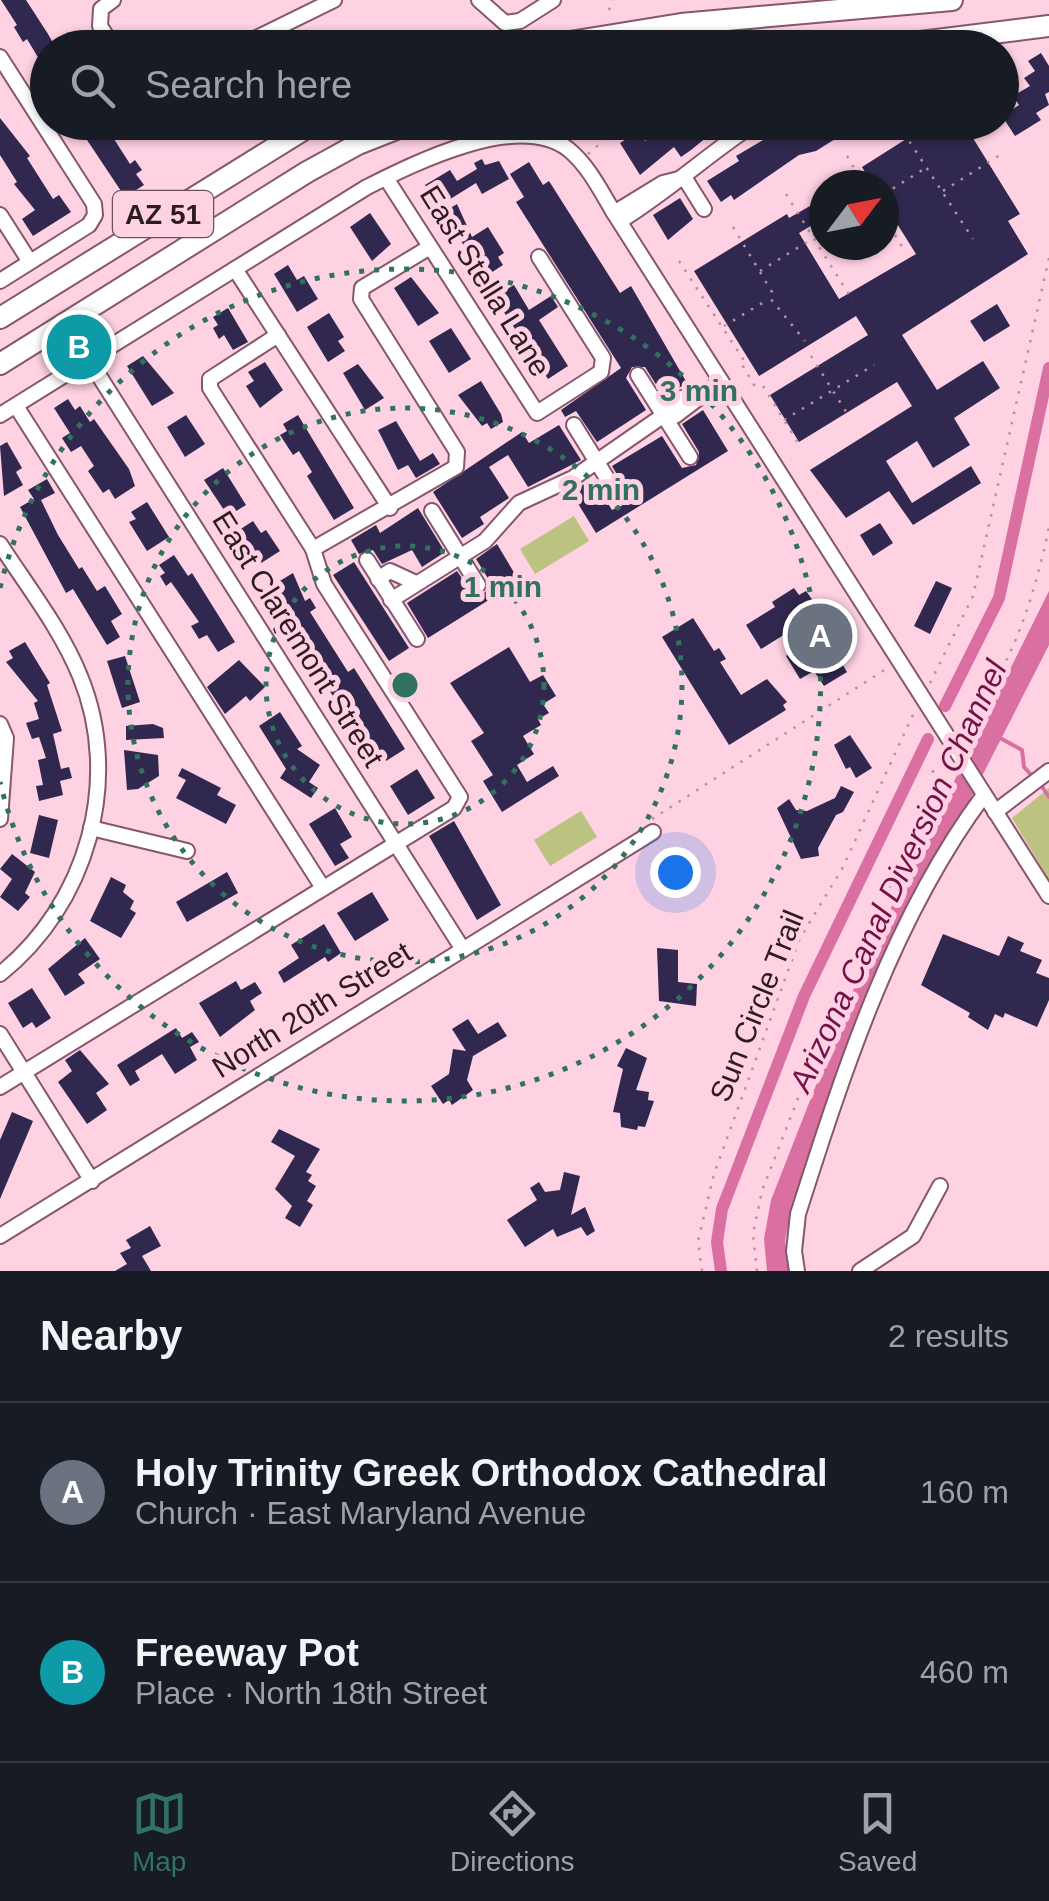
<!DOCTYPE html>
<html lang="en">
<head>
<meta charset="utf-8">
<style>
	:root { --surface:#171b24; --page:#242831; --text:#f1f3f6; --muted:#9ea1a6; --line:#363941; --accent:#31715f }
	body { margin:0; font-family:Arial,sans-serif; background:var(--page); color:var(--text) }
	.compass { position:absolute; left:809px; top:170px; width:90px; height:90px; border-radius:50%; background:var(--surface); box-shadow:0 2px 8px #0004; rotate:58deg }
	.you { position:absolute; left:675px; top:872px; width:35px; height:35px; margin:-25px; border:8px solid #fff; border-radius:50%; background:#1a73e8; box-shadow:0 0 0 15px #1a73e833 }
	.badge { display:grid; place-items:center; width:65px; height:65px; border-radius:50%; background:var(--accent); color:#fff; font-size:32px; font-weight:700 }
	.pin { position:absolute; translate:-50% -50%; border:5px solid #fff; box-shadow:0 2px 10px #0006 }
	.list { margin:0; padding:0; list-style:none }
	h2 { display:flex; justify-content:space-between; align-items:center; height:130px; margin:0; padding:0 40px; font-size:42px }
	h2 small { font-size:32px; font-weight:400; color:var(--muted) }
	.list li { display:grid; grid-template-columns:65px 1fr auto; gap:30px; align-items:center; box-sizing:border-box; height:180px; padding:0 40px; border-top:2px solid var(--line) }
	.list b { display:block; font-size:38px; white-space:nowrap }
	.list p { margin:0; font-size:32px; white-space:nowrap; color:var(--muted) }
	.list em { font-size:32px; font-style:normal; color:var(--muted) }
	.icon { flex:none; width:55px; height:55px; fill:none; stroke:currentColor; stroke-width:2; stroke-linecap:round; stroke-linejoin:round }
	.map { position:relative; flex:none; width:1049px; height:1271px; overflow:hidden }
	.search { position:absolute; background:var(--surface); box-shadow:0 2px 8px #0004; left:30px; right:30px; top:30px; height:110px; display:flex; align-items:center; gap:25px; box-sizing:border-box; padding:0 35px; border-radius:55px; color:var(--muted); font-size:38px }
	.sheet { height:490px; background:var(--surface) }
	nav { display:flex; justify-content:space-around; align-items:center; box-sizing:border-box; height:140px; border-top:2px solid var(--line); background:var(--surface); font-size:28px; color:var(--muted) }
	nav a { display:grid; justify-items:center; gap:5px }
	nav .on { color:var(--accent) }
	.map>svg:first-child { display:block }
</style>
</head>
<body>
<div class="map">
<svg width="1049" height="1271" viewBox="0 0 1049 1271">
	<rect width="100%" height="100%" fill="#fed1e3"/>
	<g fill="#bcc27f">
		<path d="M574,516l15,25 -54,33 -15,-25z"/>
		<path d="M1049,788v92l-37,-62z"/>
		<path d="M581,811l16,26 -47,29 -16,-26z"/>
	</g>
	<path fill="#da70a1" d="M1049,591v54l-163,319 -94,239 -7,38 4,30h-22l-3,-32 7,-39 94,-240z"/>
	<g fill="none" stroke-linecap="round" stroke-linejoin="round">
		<g stroke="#da70a1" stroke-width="4">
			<path d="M998,737l24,13 2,17 10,11"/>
			<path d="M1041,785l8,12"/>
		</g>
		<g stroke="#da70a1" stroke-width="12">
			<path d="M945,706l54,-108 50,-230"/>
			<path d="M721,1271l-4,-29 5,-33 82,-213 124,-257"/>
		</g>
	</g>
	<g fill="#31284f">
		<path d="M1,0h25l22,34 8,14h-8v26l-21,-35 -4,3 -9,-15 3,-2z"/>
		<path d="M1041,53l8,13v26l-4,2 4,11 -13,8 5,7 -26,16 -13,-20 17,-11 -6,-9 17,-10 -6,-8 11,-7 -7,-10z"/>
		<path d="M0,118l30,38 -3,2 26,41 6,-4 12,17 -38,24 -11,-17 13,-9 -21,-26 3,-2 -17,-27z"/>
		<path d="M89,122h23l8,13 -6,4 16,25 5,-4 7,10 -6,4 8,11 -19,12 -46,-69z"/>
		<path d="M675,122h41l-3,10 -22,18 -10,7 -7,-10 -34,28 -20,-32 19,-12 6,10z"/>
		<path d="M794,122h68l-46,29 -17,4 -65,45 -3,-5 -10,7 -14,-21 32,-20 -3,-5z"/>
		<path d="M933,122h30l57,92 -12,7 20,33 -126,81 35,55 46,-29 17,27 -46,30 16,27 -37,23 -16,-27 -31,20 26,42 59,-37 10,17 -68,42 -24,-34 -43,27 -36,-48 102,-64 -15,-24 -98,60 -29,-47 98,-60 -12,-19 -97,60 -65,-105 93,-57 2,4 35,-20v20l-25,15 40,66 77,-45 -32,-51v-18h-38l20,-11 -4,-7z"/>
		<path d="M482,159l3,6 14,-4 10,18 -27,15 -6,-11 -29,18 -6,-10 -9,6 -7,-12 25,-15 7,11 20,-12 -3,-6z"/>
		<path d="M529,162l14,23 6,-4 71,112 11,-7 56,97 -23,14 -19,-30h-13l-6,11 20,32 -49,32 -21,-31 -11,6 -4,-7 60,-42 -105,-166 8,-5 -14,-23z"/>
		<path d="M680,198l13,21 -25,21 -15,-25z"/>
		<path d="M457,204l15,33 16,-10 16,26 -6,4 5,8 -20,13 -39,-66z"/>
		<path d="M370,213l21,31 -19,17 -22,-34z"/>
		<path d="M288,265l9,15 7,-4 14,23 -21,13 -23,-38z"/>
		<path d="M411,277l28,36 -21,13 -24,-38z"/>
		<path d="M514,285l15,25 22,-14 7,11 -19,13 29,46 -20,13 -54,-82z"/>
		<path d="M997,304l13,22 -26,16 -14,-21z"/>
		<path d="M228,308l20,34 -15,8 -9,-15 -5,4 -6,-11 5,-3 -5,-8z"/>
		<path d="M329,313l15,24 -6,4 7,10 -17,11 -21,-35z"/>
		<path d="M451,328l20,31 -22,14 -20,-32z"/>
		<path d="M143,356l31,37 -22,13 -25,-40z"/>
		<path d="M265,362l18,28 -23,18 -14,-22 8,-5 -6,-9z"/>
		<path d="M358,364l26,34 -19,12 -22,-37z"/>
		<path d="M481,381l20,33 2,8 -12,7 -4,-6 -5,3 -24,-31z"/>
		<path d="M68,399l7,11 5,-4 10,16 4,-3 35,50 6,17 -20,13 -6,-10 -6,4 -15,-22 6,-5 -13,-20 -10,6 -9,-14 8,-5 -16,-25z"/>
		<path d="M703,410l25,41 -132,82 -25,-41 22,-13 19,31 11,-5 8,-7 -19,-32 50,-30 20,32 14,-3 3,-13 -17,-28z"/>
		<path d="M186,415l19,29 -20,13 -18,-30z"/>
		<path d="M298,415l56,93 -20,12 -27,-44 5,-4 -13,-21 -6,4 -13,-20 7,-4 -4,-7z"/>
		<path d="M396,421l24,40 13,-8 7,11 -24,14 -8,-13 -10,5 -20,-40z"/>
		<path d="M559,425l22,35 -53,27 -20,-32 -19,12 20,31 -29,19 4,7 -22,14 -29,-46 89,-60 7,11z"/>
		<path d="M7,442l15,26 -6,4 7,13 -19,11 -4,-50z"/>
		<path d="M223,468l23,37 -18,11 -24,-36z"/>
		<path d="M47,479l8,14 -14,7 17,35 21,34 3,-2 15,24 8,-5 17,28 -11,7 9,16 -13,8 -34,-56 -7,4 -46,-86 14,-8 -6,-9z"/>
		<path d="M147,502l22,35 -22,14 -18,-29 7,-3 -5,-7z"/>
		<path d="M418,508l27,44 -23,15 -10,-17 -30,14 -9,-14 -14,4 -8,-14 25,-15 4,8z"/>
		<path d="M253,521l8,12 5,-3 14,21 -25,16 -22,-33z"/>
		<path d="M880,523l13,20 -20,13 -13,-21z"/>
		<path d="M497,544l22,37 -91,57 -21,-35 50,-32 17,25 10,-3 8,-8 -16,-26z"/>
		<path d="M174,555l14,21 4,-3 43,69 -17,10 -11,-17 -8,4 -8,-13 8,-4 -28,-40 -5,4 -6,-10 5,-3 -6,-8z"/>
		<path d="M354,562l55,86 -20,13 -56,-86z"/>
		<path d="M293,573l12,28 5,-3 6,10 -6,4 38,60 6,-4 51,81 -19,12 -12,-18 -9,5 -76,-123 -14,9 -2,-5 13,-12 -21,-27z"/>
		<path d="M936,581l16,7 -22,46 -16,-8z"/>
		<path d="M794,588l5,7 7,-4 8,11 -8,5 15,24 18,-8 14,23 -15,11 9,15 -23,14 -10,-15 -14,8 -14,-23 14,-8 -10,-17 -29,18 -15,-24 29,-18 -3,-5z"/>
		<path d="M693,618l21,33 5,-3 7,11 -6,3 21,33 26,-16 20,23 -4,3 3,5 -57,35 -67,-108z"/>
		<path d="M25,642l25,41 -3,2 15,46 -9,3 8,35 8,-2 3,11 -12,3 3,14 -24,6 -3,-15 7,-1 -5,-25 8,-2 -7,-21 -7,2 -6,-16 13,-4 -5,-16 4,-2 -32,-39 7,-4 -4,-7z"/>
		<path d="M509,647l21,35 13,-7 13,21 -13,8 6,9 -11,6 3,6 -18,11 11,18 -17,11 10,17 26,-16 6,10 -57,36 -19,-31 10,-6 -22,-34 13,-8 -34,-50z"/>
		<path d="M125,656l15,46 -18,6 -15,-47z"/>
		<path d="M239,660l26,27 -15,14 -4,-5 -21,18 -18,-27z"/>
		<path d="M280,712l22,34 -5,3 23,16 -11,17 9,6 -7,10 -31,-20 6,-9 -27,-43z"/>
		<path d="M153,724l10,4 1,10 -38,2v-14z"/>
		<path d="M850,735l22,33 -16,10 -6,-11 -4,2 -12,-24z"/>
		<path d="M124,750l34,5 1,21 -21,13 -11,1z"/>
		<path d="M182,768l39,20 -4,7 19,10 -10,19 -50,-26 10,-18 -8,-4z"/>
		<path d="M417,769l18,29 -27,17 -18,-29z"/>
		<path d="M841,786l13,6 -11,20 -7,3 -18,33 1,8 -18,3 -24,-51 12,-9 7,11 11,1 28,-13z"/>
		<path d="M335,808l17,29 -12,7 9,14 -14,8 -26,-42z"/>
		<path d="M39,815l19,5 -9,38 -19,-5z"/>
		<path d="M454,821l47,84 -24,15 -48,-84z"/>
		<path d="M12,854l23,18 -10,21 5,4 -12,14 -18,-14 12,-18 -12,-10z"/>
		<path d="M227,872l11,21 -51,29 -11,-20z"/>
		<path d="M111,877l15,8 -3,7 11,9 -4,8 6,4 -15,25 -31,-17z"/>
		<path d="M372,892l17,28 -34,21 -18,-28z"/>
		<path d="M324,924l17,29 -13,9 -3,-5 -41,26 -6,-11 21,-14 -8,-13z"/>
		<path d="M943,934l56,22 9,-20 16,7 -4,8 22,9 -6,13 13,5v22l-12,27 -32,-14 -2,5 -8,-4 -7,16 -20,-13 2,-4 -49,-28z"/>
		<path d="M85,938l15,21 -22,15 7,9 -20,13 -17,-27z"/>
		<path d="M657,948l21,2v32l19,2 -1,22 -37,-5z"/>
		<path d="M236,981l5,9 14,-8 7,11 -12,8 5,9 -35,27 -21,-34z"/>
		<path d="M32,988l19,30 -15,10 -4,-6 -9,6 -15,-25z"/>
		<path d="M468,1019l10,15 20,-12 9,14 -34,20 -6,24 6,10 -21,15 -3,-5 -6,4 -12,-18 18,-12 4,-25 13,2 -14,-22z"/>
		<path d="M176,1028l6,10 10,-6 7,10 -9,5 7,13 -22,14 -13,-20 -27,17 5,9 -10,6 -13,-21z"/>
		<path d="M626,1048l21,10 -11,32 13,2 -1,8 6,1 -9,26 -7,-1 -1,4 -16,-3 -1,-14 -7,-1 10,-43 -6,-3z"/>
		<path d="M80,1050l29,34 -13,9 11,17 -20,14 -29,-42 14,-11 -7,-11z"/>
		<path d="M12,1112l21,9 -33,78v-59z"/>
		<path d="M279,1129l41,20 -14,23 6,3 -4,6 8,5 -9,15 6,4 -13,22 -15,-9 7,-12 -17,-17 20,-33 -24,-14z"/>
		<path d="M564,1172l16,4 -9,39 14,-8 10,24 -8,5 -6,-9 -24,10 -4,-8 -28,18 -18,-27 30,-20 -7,-12 9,-6 6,10 15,-2z"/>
		<path d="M150,1226l11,20 -19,10 9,15h-36l12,-7 -7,-11 11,-5 -5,-8z"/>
	</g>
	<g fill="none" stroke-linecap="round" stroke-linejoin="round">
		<g stroke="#86576b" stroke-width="18">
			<g id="minor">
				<path d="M113,0l-12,9 -1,17 14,22"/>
				<path d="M479,0l26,23 15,-2 33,-21"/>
				<path d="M236,48l98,-48"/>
				<path d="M0,57l94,147 1,11 -6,10 -89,56"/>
				<path d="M684,177l20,32"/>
				<path d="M386,178l151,235 64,-41 2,-14 -64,-101"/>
				<path d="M614,213l49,-30 16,-4"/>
				<path d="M0,215l30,47"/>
				<path d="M620,221c49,-30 89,-68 137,-99"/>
				<path d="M235,269l155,239"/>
				<path d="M89,360l373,588"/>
				<path d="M638,375l52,82"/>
				<path d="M16,406l307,482"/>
				<path d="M0,415l367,-228c48,-24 151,-76 201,-38 20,16 33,42 46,64l435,683"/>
				<path d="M664,415l11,1 46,-35"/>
				<path d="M574,425l44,71"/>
				<path d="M432,511l46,74"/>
				<path d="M0,544c27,42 61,85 80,132 43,104 7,229 -80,298"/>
				<path d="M313,549l143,-82 1,-15 -96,-153 1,-11 68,-41"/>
				<path d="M367,560l50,79"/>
				<path d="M378,579l12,-8 26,12"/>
				<path d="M391,600l94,-59 34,-38 54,-25 91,-63c7,-15 18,-19 34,-19"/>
				<path d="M0,724l6,14 -6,81"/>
				<path d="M995,812l54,-41"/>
				<path d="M91,828l96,23"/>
				<path d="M0,1034l92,147"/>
				<path d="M0,1087l454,-279 6,-11 -136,-213 -11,-35 -103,-161v-9l68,-44"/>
				<path d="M0,1236l653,-404"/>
				<path d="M797,1271l-3,-20 4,-37c46,-144 95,-297 186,-419"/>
				<path d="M860,1271l53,-35 27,-50"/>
			</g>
		</g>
		<g stroke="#86576b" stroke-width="24">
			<g id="highway">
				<path d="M533,48l148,-24 271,-24"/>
				<path d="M872,48l177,-22"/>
				<path d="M0,318l316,-196"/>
				<path d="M0,364l307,-192 51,-28 56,-22"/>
			</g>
		</g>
		<g stroke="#b692a1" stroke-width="2.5" stroke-dasharray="2.5 8" stroke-linecap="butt">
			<path d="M609,10l4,-10"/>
			<path d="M898,124l75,115"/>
			<path d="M588,154l14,-12 12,-20"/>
			<path d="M847,156l17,29"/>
			<path d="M943,191l57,-36"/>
			<path d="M786,194l67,107"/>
			<path d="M884,194l40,-25"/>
			<path d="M884,217l22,36"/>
			<path d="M733,227l39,65 -2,6 35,43"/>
			<path d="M813,235l11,-7"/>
			<path d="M679,261l64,98 -3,2 17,29"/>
			<path d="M760,271l52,-32"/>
			<path d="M724,326l45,-27"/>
			<path d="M811,356l39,62"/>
			<path d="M763,386l37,60"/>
			<path d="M784,420l90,-55"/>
			<path d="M930,683l43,-87 76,-338"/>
			<path d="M961,731c49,-57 73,-132 88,-204"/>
			<path d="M652,819l237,-152"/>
			<path d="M702,1271l-4,-30 16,-67 86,-236 42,-69 74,-161"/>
			<path d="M757,1271l-4,-37 9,-43 85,-219 84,-167 1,-32 13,-19"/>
		</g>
		<use href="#minor" stroke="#fff" stroke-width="14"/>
		<use href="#highway" stroke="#fff" stroke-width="20"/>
	</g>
	<g fill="none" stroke="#31715f" stroke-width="5" stroke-dasharray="5 10">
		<circle cx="405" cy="685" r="139"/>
		<circle cx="405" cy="685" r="277"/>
		<path d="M0 588A416 416 0 1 1 0 782"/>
	</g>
	<g text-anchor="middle" stroke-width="10" stroke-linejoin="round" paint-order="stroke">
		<rect fill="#fed1e3" stroke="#6c515d" stroke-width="2.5" x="113" y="191" width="100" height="46" rx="8"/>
		<g font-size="28" font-weight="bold" fill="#2e1a23">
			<text x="163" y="224">AZ 51</text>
		</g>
		<g font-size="30" fill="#2e1a23" stroke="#fed1e3">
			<text transform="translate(485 281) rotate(58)" y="10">East Stella Lane</text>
			<text transform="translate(298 639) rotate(58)" y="10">East Claremont Street</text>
			<text transform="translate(757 1006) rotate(-68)" y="10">Sun Circle Trail</text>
			<text transform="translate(312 1010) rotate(-32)" y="10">North 20th Street</text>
		</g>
		<g font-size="32" font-style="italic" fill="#721247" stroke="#fed1e3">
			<text transform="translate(898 876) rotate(-65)" y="11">Arizona Canal Diversion Channel</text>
		</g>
	</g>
	<circle cx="405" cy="685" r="15" fill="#31715f" stroke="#fed1e3" stroke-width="5"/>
	<g font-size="30" text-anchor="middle" font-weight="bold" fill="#31715f" stroke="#fed1e3" stroke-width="10" stroke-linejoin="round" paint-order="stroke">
		<text x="699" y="401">3 min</text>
		<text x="601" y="500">2 min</text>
		<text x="503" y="597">1 min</text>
	</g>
</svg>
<svg class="compass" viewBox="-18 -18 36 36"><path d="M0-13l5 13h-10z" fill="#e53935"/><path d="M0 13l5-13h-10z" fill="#9ea1a6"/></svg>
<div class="you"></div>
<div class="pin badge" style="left:820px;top:636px;background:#6b7280">A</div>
<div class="pin badge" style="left:79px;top:347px;background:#0f9aa8">B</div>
<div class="search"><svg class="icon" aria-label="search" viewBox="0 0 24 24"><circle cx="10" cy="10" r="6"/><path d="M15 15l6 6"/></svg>Search here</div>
</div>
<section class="sheet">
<h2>Nearby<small>2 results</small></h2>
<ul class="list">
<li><span class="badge" style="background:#6b7280">A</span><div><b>Holy Trinity Greek Orthodox Cathedral</b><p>Church · East Maryland Avenue</p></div><em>160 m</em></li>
<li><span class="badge" style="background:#0f9aa8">B</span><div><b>Freeway Pot</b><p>Place · North 18th Street</p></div><em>460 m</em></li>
</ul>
</section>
<nav>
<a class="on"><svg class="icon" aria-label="map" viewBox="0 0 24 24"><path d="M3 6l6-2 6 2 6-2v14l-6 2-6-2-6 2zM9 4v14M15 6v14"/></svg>Map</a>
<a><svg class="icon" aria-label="directions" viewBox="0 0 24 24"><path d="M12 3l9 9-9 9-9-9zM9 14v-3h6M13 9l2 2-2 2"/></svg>Directions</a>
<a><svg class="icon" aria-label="saved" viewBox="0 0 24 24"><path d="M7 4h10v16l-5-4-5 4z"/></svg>Saved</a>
</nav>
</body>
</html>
